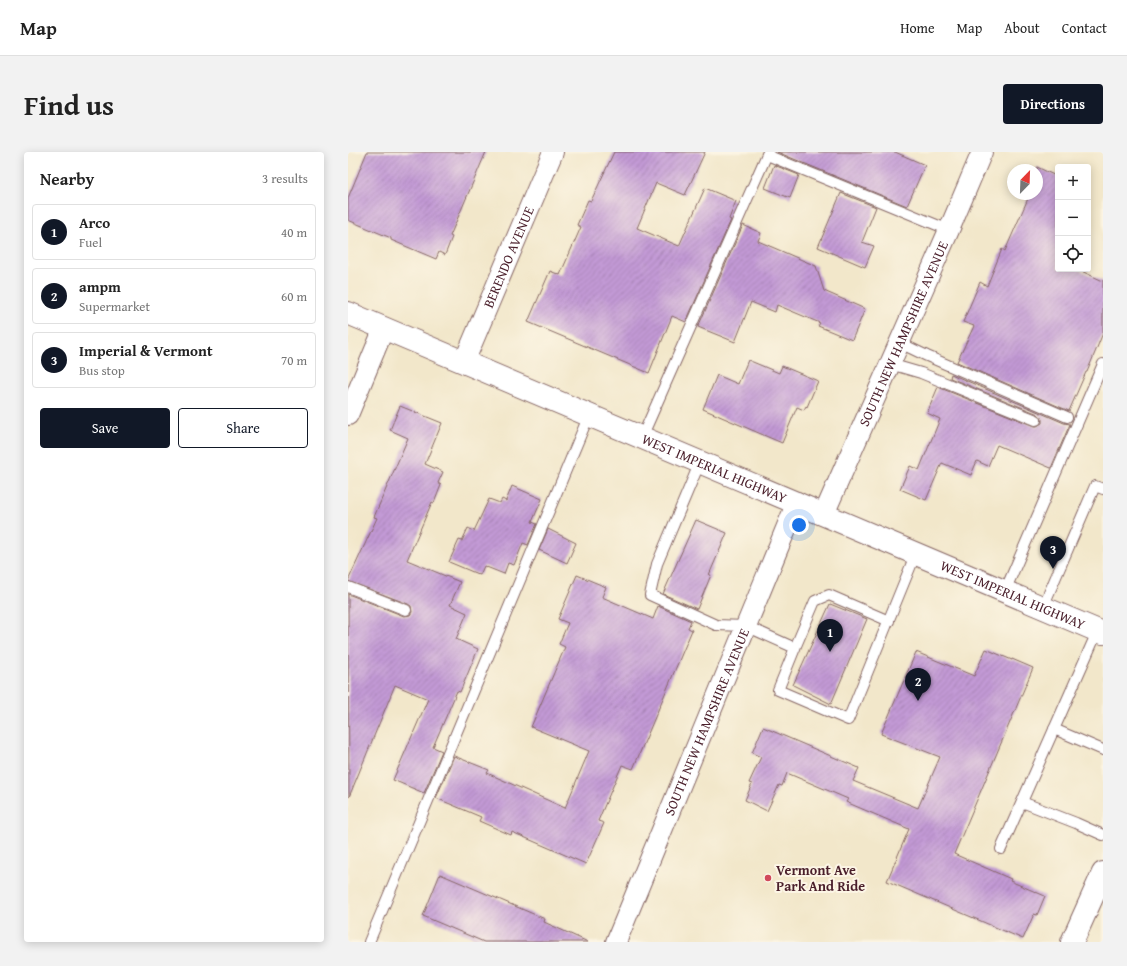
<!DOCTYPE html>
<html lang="en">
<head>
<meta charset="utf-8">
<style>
	:root { --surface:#fff; --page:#f2f2f2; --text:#222; --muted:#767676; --line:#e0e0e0; --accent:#111827 }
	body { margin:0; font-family:"Gentium Book Plus",serif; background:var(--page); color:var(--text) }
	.controls { position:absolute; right:12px; top:12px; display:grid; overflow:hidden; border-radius:4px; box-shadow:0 2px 10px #0003 }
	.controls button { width:36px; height:36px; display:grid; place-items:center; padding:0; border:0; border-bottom:1px solid var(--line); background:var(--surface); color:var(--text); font:20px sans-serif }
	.compass { position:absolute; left:659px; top:12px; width:36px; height:36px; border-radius:50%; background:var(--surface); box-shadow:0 2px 10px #0003; rotate:23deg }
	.you { position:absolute; left:451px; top:373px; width:14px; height:14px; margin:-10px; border:3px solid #fff; border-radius:50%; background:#1a73e8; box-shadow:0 0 0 6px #1a73e833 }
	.badge { display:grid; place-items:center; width:26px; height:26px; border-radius:50%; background:var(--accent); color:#fff; font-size:13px; font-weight:700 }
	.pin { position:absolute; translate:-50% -33px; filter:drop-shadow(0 1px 2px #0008) }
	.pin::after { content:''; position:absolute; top:21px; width:14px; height:12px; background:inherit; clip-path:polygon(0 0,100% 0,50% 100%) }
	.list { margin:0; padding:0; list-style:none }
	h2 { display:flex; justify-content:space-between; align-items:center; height:52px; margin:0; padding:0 16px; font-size:17px }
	h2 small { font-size:13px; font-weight:400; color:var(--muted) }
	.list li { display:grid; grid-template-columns:26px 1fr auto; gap:12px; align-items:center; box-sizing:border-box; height:56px; margin:0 8px 8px; padding:0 8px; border:1px solid var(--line); border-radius:4px }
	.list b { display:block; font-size:15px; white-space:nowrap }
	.list p { margin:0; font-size:13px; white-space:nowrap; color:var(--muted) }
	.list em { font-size:13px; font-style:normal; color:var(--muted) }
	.actions { display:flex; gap:8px; padding:12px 16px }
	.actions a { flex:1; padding:9px 0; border:1px solid var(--accent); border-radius:4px; text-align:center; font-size:14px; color:var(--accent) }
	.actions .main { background:var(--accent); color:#fff }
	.icon { flex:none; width:22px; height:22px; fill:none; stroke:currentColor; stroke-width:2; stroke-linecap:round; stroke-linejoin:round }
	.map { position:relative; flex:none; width:755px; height:790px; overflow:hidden; border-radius:4px }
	header { display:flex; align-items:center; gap:24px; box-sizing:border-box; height:56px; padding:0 20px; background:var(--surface); border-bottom:1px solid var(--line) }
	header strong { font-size:19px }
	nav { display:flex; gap:22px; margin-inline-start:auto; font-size:14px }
	.intro { display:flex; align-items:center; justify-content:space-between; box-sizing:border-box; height:96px; padding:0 24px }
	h1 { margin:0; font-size:28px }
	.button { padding:10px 18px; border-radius:4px; background:var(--accent); color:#fff; font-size:14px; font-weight:700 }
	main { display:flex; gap:24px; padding:0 24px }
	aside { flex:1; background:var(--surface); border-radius:4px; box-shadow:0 2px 10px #0003 }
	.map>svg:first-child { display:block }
</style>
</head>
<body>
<header>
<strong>Map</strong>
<nav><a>Home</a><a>Map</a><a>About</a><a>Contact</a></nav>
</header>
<div class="intro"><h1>Find us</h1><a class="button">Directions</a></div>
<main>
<aside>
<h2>Nearby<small>3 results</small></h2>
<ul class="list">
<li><span class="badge">1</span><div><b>Arco</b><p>Fuel</p></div><em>40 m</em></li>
<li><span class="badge">2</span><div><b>ampm</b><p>Supermarket</p></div><em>60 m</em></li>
<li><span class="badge">3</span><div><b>Imperial &amp; Vermont</b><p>Bus stop</p></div><em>70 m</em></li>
</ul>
<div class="actions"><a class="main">Save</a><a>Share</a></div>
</aside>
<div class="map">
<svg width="755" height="790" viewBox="0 0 755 790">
	<defs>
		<pattern id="building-hatch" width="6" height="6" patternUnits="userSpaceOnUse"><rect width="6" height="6" fill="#c29ad5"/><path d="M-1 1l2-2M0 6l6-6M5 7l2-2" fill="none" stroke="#a07dad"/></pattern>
	</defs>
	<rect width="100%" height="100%" fill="#fcf5e5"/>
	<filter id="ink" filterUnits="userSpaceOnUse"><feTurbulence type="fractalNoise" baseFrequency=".025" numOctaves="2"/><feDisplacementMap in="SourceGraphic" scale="8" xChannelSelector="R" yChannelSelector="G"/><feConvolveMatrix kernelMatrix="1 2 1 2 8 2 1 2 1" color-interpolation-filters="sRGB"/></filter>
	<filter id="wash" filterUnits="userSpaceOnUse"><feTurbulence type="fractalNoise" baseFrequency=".012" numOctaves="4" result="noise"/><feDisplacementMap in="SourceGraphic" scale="16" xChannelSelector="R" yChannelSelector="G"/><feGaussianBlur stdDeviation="0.9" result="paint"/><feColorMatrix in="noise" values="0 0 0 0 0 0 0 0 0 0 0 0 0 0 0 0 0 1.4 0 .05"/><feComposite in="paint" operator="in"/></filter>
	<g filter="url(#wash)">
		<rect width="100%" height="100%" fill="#f2e7ca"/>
		<g id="blocks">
			<g fill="url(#building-hatch)">
				<path d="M19,0h119l-36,84 2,1 -7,18 -6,-3 -3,7 -45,-19v-2l-43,-18v-22z"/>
				<path d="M266,0h91l-20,43 -29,-12 -19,45 42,18 26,-58 31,13 -7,18 2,1 -45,102 -14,-6 -23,57 -121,-51 22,-51 10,4 21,-48 -4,-2 11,-25 3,1z"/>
				<path d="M429,0h118l30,13 -18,41z"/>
				<path d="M426,13l25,10 -9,23 -25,-10z"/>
				<path d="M689,15l21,10v92h19l26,12v52l-16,39h-1l-17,39 -112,-49 17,-36 -11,-4 17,-40 7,4 15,-37 3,2 25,-57h7z"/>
				<path d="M493,41l35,14 -14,35 12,4 -9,21 -47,-20z"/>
				<path d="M395,73l18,8 -3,8 58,25 8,25 41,18 -13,31 -34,-14 2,-3 -43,-18 -2,7 -24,-10 -16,40 -37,-15z"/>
				<path d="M400,208l31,13 3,-7 36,15 -11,26 -1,-1 -2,4 -7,-3 -15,36 -79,-34 14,-34 21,9z"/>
				<path d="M603,222l113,49 6,1 -19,44 -54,-23 -9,21 -11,-5 -6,14 -29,-12 -16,37 -26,-11 10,-23 9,4 21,-51 -13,-6 11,-26 96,39h3l5,-3v-4l-4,-5 -88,-36z"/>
				<path d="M52,254l42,17 -17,41 18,8 -5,11 3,2 -7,18 -2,-1 -25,58 53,22 -10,23 17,8 -11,26 22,10 -18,43 -3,-1 -24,56 9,4 -18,42 -31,-13 35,-81 -33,-14 -46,112 -1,-203 56,22 6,-1 2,-3 -1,-6 -3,-2 -60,-23 29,-63 -3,-1 34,-79 -18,-8z"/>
				<path d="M164,334l30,13 -10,23 5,2 -9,21 -5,-2 -9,22 -6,-2 -4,11 -20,-8 -4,9 -31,-13 10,-22 3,1 6,-13 6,3 15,-32 11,4 2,-4 4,2z"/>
				<path d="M348,368l31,13 -18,42h2l-14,34 -34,-15z"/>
				<path d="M200,377l28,14 -9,20 -28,-13z"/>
				<path d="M229,423l29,12 -4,10 51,22 5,-13 33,15 -3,7 4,2 -59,139 -11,-4 -24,56 6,2 -18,41 -74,-32 -1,3 -32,-14 2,-4 -45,-19 18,-42 35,14 -2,3 78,35 24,-57 -58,-24 34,-80 -6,-3 9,-21 -10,-4z"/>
				<path d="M482,452l37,15 -36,85 -38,-19z"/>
				<path d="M638,497l26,11v-1l21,9 -79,186 57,25 -1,2 35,15 -8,19 -3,-1 -11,25 -136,-58 22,-52 -63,-27 2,-3 -61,-26 -5,13 -3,-1 -12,26 -22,-11 7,-16 -3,-1 12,-26 -9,-4 11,-26 96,41 -6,13 65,27 22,-51 -59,-23 35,-82 58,24z"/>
				<path d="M92,722l105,45 -1,3 44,20h-104l-61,-26z"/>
			</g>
		</g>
	</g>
	<g filter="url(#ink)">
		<use href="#blocks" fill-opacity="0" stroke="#856563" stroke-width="1"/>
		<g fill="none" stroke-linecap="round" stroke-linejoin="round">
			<g stroke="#856563" stroke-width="12">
				<g id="service">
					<path d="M419,3l182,75"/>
					<path d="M552,191l27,13 140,61"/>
					<path d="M542,212l31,9 115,47"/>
					<path d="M294,285l126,-285"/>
					<path d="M352,310l-43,102 -7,31 66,30 30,1 49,22 -17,42 70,30 68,-167"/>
					<path d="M0,435l58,23"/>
					<path d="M657,439l98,-227"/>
					<path d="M695,455l52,-121 8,3"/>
					<path d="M447,496l20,-47 14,-6 60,26"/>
					<path d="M706,577l49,21"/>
					<path d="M674,650l54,21 27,12"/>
					<path d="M653,697l97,-219"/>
					<path d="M21,790l220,-527"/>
				</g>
			</g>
			<g stroke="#856563" stroke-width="22">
				<g id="minor">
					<path id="s1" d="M116,210l89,-210"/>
					<path d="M0,263l36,-87"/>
					<path id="s2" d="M476,362l125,-284 33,-78"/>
					<path id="s3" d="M268,790l181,-440"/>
				</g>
			</g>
			<g stroke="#856563" stroke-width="24">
				<g id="primary">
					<path id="s4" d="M0,161l755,320"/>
					<path d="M724,790l31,-69"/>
				</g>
			</g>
			<use href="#service" stroke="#fff" stroke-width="10"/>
			<use href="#minor" stroke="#fff" stroke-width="20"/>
			<use href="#primary" stroke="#fff" stroke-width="22"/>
		</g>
	</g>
	<circle fill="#d1495b" stroke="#fcf5e5" stroke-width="1.5" cx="420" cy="726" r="4"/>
	<g text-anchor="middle" stroke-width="4" stroke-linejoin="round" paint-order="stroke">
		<g font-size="14" fill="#4a1f2b" stroke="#fcf5e5">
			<text dy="5" stroke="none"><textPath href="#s1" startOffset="114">BERENDO AVENUE</textPath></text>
			<text dy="5" stroke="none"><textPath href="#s2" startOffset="197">SOUTH NEW HAMPSHIRE AVENUE</textPath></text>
			<text dy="5" stroke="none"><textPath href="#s4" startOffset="398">WEST IMPERIAL HIGHWAY</textPath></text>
			<text dy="5" stroke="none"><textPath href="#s4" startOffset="722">WEST IMPERIAL HIGHWAY</textPath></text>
			<text dy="5" stroke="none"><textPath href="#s3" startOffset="238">SOUTH NEW HAMPSHIRE AVENUE</textPath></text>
		</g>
		<g font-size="14" font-weight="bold" fill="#4a1f2b" stroke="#fcf5e5" text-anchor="start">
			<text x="428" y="723">Vermont Ave<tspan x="428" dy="16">Park And Ride</tspan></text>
		</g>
	</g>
</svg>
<div class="controls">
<button>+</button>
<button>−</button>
<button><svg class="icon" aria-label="locate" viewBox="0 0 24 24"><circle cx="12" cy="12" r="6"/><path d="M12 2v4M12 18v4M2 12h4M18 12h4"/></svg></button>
</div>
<svg class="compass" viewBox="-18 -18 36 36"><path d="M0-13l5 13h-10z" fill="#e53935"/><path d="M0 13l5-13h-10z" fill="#767676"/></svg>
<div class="you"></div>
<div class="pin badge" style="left:482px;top:500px">1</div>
<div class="pin badge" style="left:570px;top:549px">2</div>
<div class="pin badge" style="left:705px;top:417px">3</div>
</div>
</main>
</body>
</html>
